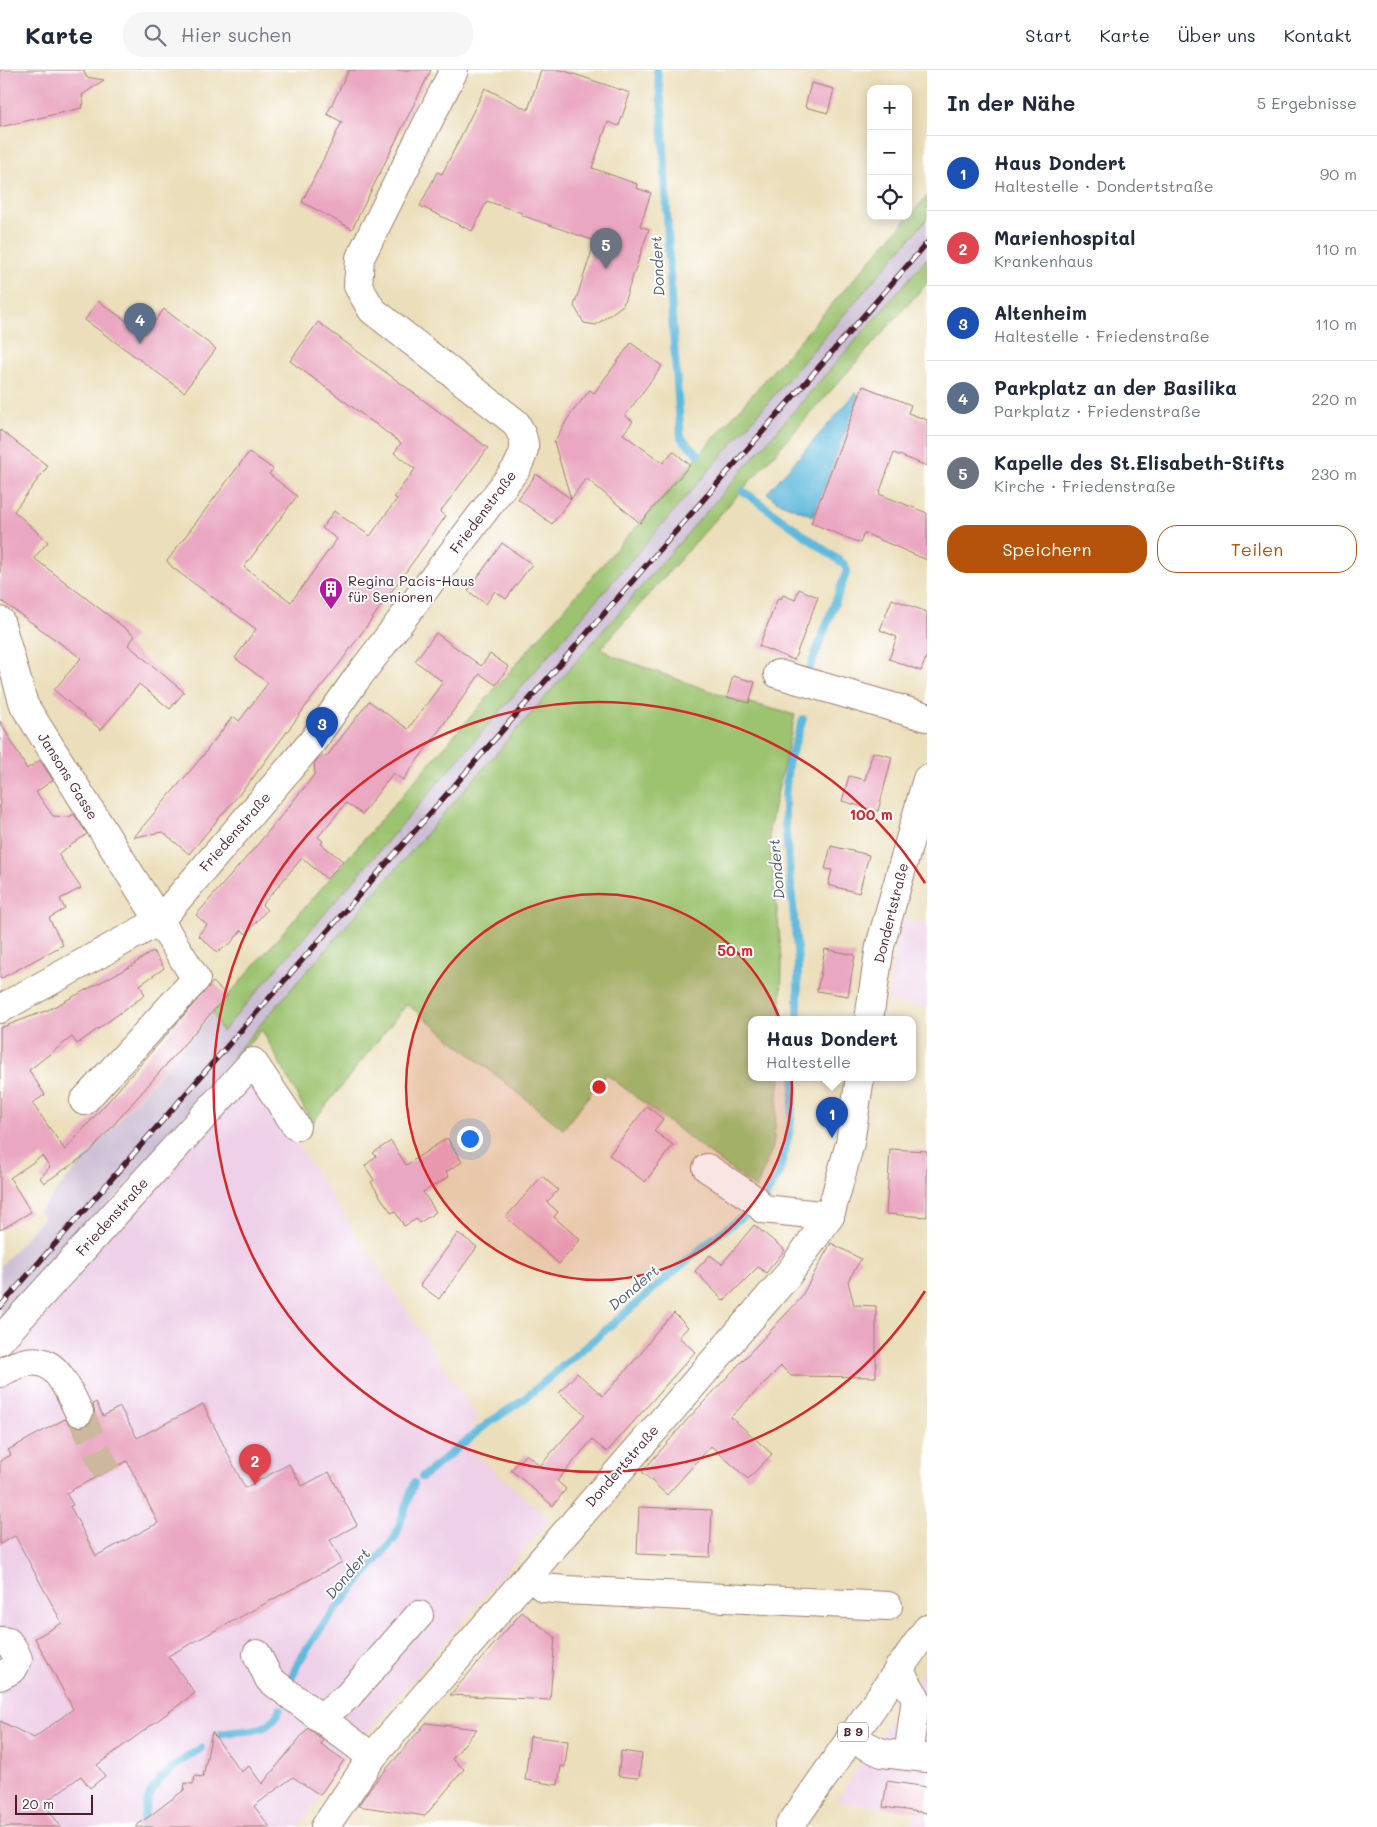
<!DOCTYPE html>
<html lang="de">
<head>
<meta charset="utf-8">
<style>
	:root { --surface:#fff; --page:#f6f6f7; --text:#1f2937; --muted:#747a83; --line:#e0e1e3; --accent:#b45309 }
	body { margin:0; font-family:Mali,sans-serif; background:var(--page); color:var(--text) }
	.controls { position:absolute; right:15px; top:15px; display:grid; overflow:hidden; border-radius:10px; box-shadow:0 2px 12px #0003 }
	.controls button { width:45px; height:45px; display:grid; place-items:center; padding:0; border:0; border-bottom:1px solid var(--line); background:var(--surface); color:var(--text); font:25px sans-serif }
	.scale { position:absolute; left:15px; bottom:12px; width:78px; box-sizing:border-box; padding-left:5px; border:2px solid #4a1f2b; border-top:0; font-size:14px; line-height:18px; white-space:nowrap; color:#4a1f2b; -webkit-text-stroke:4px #fff; paint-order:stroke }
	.you { position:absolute; left:469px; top:1068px; width:18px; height:18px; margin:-12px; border:4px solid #fff; border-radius:50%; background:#1a73e8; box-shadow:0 0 0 8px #1a73e833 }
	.badge { display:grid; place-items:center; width:32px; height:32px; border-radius:50%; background:var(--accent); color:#fff; font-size:16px; font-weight:700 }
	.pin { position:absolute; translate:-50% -41px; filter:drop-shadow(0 1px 2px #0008) }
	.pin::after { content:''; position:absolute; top:26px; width:18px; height:15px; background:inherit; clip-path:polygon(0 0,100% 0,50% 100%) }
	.popup { position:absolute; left:748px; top:946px; width:168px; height:65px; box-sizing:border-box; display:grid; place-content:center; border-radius:10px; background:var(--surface); filter:drop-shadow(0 1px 4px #0005); font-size:16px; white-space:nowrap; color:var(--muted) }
	.popup b { font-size:19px; color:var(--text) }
	.popup::after { content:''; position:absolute; left:50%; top:100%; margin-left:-10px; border:10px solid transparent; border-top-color:var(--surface) }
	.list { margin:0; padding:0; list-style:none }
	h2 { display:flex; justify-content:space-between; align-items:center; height:65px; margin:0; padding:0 20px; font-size:21px }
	h2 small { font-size:16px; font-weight:400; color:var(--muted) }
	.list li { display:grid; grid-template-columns:32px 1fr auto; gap:15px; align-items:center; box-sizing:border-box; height:75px; padding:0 20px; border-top:1px solid var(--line) }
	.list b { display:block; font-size:19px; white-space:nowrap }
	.list p { margin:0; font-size:16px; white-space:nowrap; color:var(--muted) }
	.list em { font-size:16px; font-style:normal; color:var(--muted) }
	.actions { display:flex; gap:10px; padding:15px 20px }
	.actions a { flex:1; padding:11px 0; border:1px solid var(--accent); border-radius:20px; text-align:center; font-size:18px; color:var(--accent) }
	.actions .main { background:var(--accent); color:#fff }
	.icon { flex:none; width:28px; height:28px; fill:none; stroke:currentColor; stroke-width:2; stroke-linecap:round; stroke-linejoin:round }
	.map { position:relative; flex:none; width:927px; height:1757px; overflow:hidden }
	header { display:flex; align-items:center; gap:30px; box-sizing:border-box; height:70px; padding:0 25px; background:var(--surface); border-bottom:1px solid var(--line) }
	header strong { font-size:24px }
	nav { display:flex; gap:28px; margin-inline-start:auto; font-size:18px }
	.search { width:350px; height:45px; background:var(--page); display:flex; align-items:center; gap:12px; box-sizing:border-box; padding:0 18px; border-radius:20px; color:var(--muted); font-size:19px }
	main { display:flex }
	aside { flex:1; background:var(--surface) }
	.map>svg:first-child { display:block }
</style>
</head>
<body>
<header>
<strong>Karte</strong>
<div class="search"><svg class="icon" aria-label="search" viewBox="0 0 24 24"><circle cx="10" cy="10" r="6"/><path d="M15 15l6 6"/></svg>Hier suchen</div>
<nav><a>Start</a><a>Karte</a><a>Über uns</a><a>Kontakt</a></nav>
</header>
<main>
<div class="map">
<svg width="927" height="1757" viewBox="0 0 927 1757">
	<rect width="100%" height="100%" fill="#fff"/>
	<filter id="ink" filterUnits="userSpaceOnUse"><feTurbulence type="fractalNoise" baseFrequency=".02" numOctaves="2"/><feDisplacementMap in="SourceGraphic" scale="10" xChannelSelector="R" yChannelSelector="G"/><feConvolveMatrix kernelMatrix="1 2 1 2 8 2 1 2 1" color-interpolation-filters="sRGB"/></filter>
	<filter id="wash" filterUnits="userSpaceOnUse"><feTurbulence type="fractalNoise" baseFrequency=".0096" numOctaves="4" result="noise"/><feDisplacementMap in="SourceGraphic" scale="20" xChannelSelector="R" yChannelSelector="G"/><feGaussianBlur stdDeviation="1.12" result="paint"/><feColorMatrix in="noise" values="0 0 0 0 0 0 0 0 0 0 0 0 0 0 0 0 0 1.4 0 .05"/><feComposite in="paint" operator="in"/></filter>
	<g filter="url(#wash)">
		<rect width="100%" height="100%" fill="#ebdeba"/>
		<g fill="#eed0e8">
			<path d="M901,849l26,5v83l-40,-5z"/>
			<path d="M249,1006l48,68 179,271 -6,35 80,69 -183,214 -25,31 -43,63h-299v-475z"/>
			<path d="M923,1601l4,2v154h-13l1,-15 -79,-11z"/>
		</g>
		<path fill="#ccbed4" d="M927,149v39l-693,798 1,3 -235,270v-62l44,-50 -5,-6 174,-198 9,18z"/>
		<g fill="#9cc36f" stroke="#73714d">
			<path d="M927,126v23l-705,813 -9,-19 417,-480 10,-9 65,-76z"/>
			<path d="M927,188v25l-326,365 12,8 114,41 68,18 -26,115 13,130 -1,59h-29v58h28l-7,70 -17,42 -150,-115 -43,55 -156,-125 -95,119 -50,-93 -27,29 -2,-3z"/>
		</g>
		<path fill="#5eb9dc" stroke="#546c84" d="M856,323l3,2 -5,14 6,2 -36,76 7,3 -6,15 -6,-3 -6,14 -37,-15 -9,-8z"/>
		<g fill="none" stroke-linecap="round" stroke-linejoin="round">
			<g stroke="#5eb9dc" stroke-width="8">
				<path d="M657,0l5,39 10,208 9,121 17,16"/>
				<path d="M743,421l101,73 3,7 -40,105"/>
				<path d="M798,949v-59l-13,-138v-24l3,-34 15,-45"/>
				<path d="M422,1407l65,-53 36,-24 188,-160 52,-39 16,-27 11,-44 5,-53"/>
				<path d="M292,1607l6,-14 25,-38 72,-87 19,-55"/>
				<path d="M221,1664c25,-6 47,3 59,-25"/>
				<path d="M143,1756c3,-44 24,-55 58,-78"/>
			</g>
		</g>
		<g id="blocks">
			<g fill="#eaa7c1" fill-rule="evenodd">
				<path d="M0,0h84l2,7 18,3 -22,15 2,9 -3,1 1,3 -82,19z"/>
				<path d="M349,0h82l-79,159 -50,-27 40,-80 -15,-8z"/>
				<path d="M541,0h21l68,23 -11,33 -11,-4 -16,46 45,16 -1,4 15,5 -11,33 9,3 -26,76 -27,20 -12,-2 -10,-17 21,-65 -74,-26 1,-2 -35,-12 -15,30 -52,-25 17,-34 5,2 43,-86 43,22z"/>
				<path d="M811,13l23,6 -6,24 -23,-6z"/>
				<path d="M98,231l47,33 19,-25 52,40 -32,43 -99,-72z"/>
				<path d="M318,252l170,126 -48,64 6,4 -106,147 -28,35 -60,81 -63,75 -26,-22 -29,5 67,-79 32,-42 6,5 29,-38 -33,-25 21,-29 -83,-61 -6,-7 82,-109 24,17 -4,5 28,22 -53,71 47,35 46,-63 -15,-11 12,-17 36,25 27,-37 -3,-2 21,-28 -21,-16 7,-10 -111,-82z"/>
				<path d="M631,273l31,23 -37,50 8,5 -10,13 40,29 10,-12 17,14 -50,58 -54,-45 -15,21 -17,-57 16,-27 20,-25 4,3z"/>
				<path d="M863,316l48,19 -3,8 19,7v46l-33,-13 -15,41 48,19v47l-63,-27 -4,10 -49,-20z"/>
				<path d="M0,360l48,36 -34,45 34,31 -14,16 101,78 -7,9 56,47 -14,17 -31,-25 -38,46 -47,-40 27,-32 -81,-58z"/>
				<path d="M536,404l35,25 -19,25 -34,-25z"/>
				<path d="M502,473l30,21 -26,35 -11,-8 -9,13 -18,-13z"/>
				<path d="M799,519l19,8 -24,63 -35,-14 19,-48 3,1 2,-4 12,5z"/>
				<path d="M892,529l35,13v43l-6,16 -32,-12 8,-22 -17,-7z"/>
				<path d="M436,563l45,33 9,-12 19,13 -13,18 -16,-11 -77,106 -10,-7 -31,41 -16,-11 -28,34 5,4 -2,3 22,17 -16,18 -25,-21 -40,47 5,5 -9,10 -12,14 -4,-4 -12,14 -13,8 -19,-17 9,-10 -11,-10 62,-71 50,-61 7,-10 -1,-9 5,-7 8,-1 42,-55 39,28 35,-47 -28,-21z"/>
				<path d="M733,606l22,6 -6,21 -22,-6z"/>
				<path d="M0,651l27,48 13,-9 13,20 -17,12 17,24 16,1 5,-3 13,20 -29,20 23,34 -21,11 5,10 -16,9 14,27 -63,34z"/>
				<path d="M873,682l19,5 -14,54 -36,-10 7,-25 16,4z"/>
				<path d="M831,776l38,9 -10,38 -31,-8 4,-15 -7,-1z"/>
				<path d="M825,879l30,6 -7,41 -31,-5z"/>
				<path d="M153,881l11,17 -24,17 5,10 -68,49 -5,-7 -43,33 16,25 -13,8 33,47 148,-168 14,13 -138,158 -45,30 -4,-5 10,-11 -8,-11 -32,22 21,34 -31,18v-202l48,-18 83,-44z"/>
				<path d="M647,1036l16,13 -9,12 19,14 -28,37 -36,-27z"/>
				<path d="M447,1068l15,24 -16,10 3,5 -26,15 13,20 -17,11 -2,-4 -13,7 -9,-15 -3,2 -11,-15 -10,-16 3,-2 -9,-14 11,-10 -3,-3 18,-12 15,24z"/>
				<path d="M890,1079l37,2v66l-41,-3z"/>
				<path d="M542,1106l16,14 -11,12 11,10 -4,5 26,23 -21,24 -53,-47z"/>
				<path d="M754,1155l31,25 -19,23 -8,-6 -34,34 -29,-30 15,-16 12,9z"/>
				<path d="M458,1163l19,14 -38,52 -19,-14z"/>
				<path d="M831,1173l30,16 -13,22 6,24 22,1v71l-85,-1 -10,-10 -50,51 41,37 -24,25 -37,-33 -44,49 -25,-23 44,-51 114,-122z"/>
				<path d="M674,1243l14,14 -9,10 16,15 -88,100 -15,-12 -35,41 9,8 -13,17 -42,-36 15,-16 14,12 45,-52 -26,-21 18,-20 26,23 40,-45 12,-18z"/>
				<path d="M96,1332l7,14 17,-9 17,31 66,-34 42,84 44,-24 13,22 27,-14 28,53 -27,15 12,22 -174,94 27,37 -98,72 8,11 -15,12 -9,-12 -37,27 17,24h-61v-106l34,17 39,-29 -38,-71 27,-15 -47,-87 -15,8v-83l11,-6 -3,-5 57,-31 5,6 7,2 9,-1 6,-6 3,-7 -2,-9zM127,1391l31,62 -62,33 -26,-50 3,-1 -7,-12z"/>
				<path d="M639,1437l73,3 -2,47 -73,-3z"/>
				<path d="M522,1542l33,25 -5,63 -100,-5z"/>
				<path d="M426,1653l51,6 -25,30 12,10 -39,47 -67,-10 12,-18z"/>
				<path d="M308,1658l15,12 -2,4 23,16 -24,35 -27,-18 -39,29 16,21h-135l49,-37 1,-7 8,1 2,-8 8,1 9,-45 29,40 8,-6 13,18z"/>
				<path d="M530,1666l38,5 -3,26 -4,-1 -3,19 -33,-5z"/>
				<path d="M621,1681l21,3 -3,24 -21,-2z"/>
				<path d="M887,1711l40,6v26l-44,-6z"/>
			</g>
		</g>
	</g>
	<g filter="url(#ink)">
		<use href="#blocks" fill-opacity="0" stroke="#9a7e72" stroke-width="1"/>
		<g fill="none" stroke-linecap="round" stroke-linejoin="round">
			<path stroke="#cbb89d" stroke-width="28" stroke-dasharray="28 14" stroke-linecap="butt" d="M79,1342l28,60"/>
			<g stroke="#9a7e72" stroke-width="30">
				<g id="minor">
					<path d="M0,551l24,84 172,274 -112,122"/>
					<path d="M778,604l149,43"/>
					<path d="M0,939l159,-88 153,-179 43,-61 161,-212c11,-20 11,-26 0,-46l-144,-113 -14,-24 2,-28 94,-188"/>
					<path d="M869,949l11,-73 47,-167"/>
					<path d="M707,1098l48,32 8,9 67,7"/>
					<path d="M0,1270l253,-278 43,64"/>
					<path d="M0,1303c49,-28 59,-2 79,39"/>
					<path d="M529,1505l15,13 21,2 323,16"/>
					<path d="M0,1571l8,1 6,8 4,9 -5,10 -13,7"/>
					<path d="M257,1584l12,25 103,78"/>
					<path d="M898,1599l18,29 -8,58"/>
					<path d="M321,1647l27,-21 71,-81"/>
					<path d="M850,1668l32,15 44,5"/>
					<path d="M325,1757l47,-70 415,-481 43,-60 20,-73 10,-66"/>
				</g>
			</g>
			<g stroke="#9a7e72" stroke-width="30">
				<path id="major" d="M789,1757l138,-198"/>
			</g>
			<use href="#minor" stroke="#fff" stroke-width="28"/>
			<use href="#major" stroke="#fff" stroke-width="28"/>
			<g stroke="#4a1f2b" stroke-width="5.5">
				<path id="rail" d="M0,1237l927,-1064"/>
			</g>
			<use href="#rail" stroke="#fff" stroke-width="4" stroke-dasharray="11" stroke-linecap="butt"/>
		</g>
	</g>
	<circle cx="599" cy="1017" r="193" fill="#d62828" fill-opacity=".12"/>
	<g fill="none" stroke="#d62828" stroke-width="2.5">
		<circle cx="599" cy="1017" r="193"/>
		<path d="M925 1221A385 385 0 1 1 925 813"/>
	</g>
	<defs>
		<g id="building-pin" transform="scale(1.25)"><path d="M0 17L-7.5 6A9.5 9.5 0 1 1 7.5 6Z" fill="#b5179e" stroke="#fff"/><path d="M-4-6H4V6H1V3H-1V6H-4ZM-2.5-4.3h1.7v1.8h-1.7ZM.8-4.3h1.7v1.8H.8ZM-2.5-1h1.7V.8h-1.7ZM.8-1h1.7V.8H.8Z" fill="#fff"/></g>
	</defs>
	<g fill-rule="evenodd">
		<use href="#building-pin" x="331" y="519"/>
	</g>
	<g text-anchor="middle" stroke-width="4" stroke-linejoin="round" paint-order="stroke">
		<rect fill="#fff" stroke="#80626b" stroke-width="1" x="838" y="1652.5" width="30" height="19" rx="4"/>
		<g font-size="12" font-weight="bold" fill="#4a1f2b">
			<text x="853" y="1666">B 9</text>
		</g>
		<g font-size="14" fill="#4a1f2b" stroke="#fff">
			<text transform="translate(483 442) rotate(-53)" y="5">Friedenstraße</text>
			<text transform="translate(68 706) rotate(58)" y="5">Jansons Gasse</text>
			<text transform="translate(235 762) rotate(-49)" y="5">Friedenstraße</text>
			<text transform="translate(891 843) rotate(-76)" y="5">Dondertstraße</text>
			<text transform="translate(112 1147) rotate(-48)" y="5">Friedenstraße</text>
			<text transform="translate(622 1396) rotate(-49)" y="5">Dondertstraße</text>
		</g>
		<g font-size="14" fill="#4a1f2b" stroke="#fff" text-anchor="start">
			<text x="348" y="516">Regina Pacis-Haus<tspan x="348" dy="16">für Senioren</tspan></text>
		</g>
		<g font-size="15" font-style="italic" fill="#525d72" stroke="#fff">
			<text transform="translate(658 196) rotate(-93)" y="5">Dondert</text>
			<text transform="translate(777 799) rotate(-95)" y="5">Dondert</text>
			<text transform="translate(634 1218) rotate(-40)" y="5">Dondert</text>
			<text transform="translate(348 1504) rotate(-50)" y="5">Dondert</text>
		</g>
	</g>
	<circle cx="599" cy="1017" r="8" fill="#d62828" stroke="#fff" stroke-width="2.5"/>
	<g font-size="15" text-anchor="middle" font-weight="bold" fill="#d62828" stroke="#fff" stroke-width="4" stroke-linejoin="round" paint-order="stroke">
		<text x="871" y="750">100 m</text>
		<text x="735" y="886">50 m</text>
	</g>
</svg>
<div class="controls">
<button>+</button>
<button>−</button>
<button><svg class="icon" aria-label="locate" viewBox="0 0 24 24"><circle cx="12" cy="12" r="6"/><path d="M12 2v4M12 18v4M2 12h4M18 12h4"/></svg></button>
</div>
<div class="scale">20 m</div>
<div class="you"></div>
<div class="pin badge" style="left:832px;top:1068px;background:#1a4fb4">1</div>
<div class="popup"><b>Haus Dondert</b>Haltestelle</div>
<div class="pin badge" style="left:255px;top:1415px;background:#e0444e">2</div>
<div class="pin badge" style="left:322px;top:678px;background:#1a4fb4">3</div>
<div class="pin badge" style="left:140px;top:274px;background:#5c6f8a">4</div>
<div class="pin badge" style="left:606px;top:199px;background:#6b7280">5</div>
</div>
<aside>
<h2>In der Nähe<small>5 Ergebnisse</small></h2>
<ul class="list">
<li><span class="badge" style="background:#1a4fb4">1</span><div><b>Haus Dondert</b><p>Haltestelle · Dondertstraße</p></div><em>90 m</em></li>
<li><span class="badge" style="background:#e0444e">2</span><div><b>Marienhospital</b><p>Krankenhaus</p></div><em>110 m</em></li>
<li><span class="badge" style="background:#1a4fb4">3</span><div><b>Altenheim</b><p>Haltestelle · Friedenstraße</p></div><em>110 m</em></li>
<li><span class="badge" style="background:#5c6f8a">4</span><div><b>Parkplatz an der Basilika</b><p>Parkplatz · Friedenstraße</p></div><em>220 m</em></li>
<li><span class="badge" style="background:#6b7280">5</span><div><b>Kapelle des St.Elisabeth-Stifts</b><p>Kirche · Friedenstraße</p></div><em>230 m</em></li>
</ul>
<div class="actions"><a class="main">Speichern</a><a>Teilen</a></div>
</aside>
</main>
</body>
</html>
